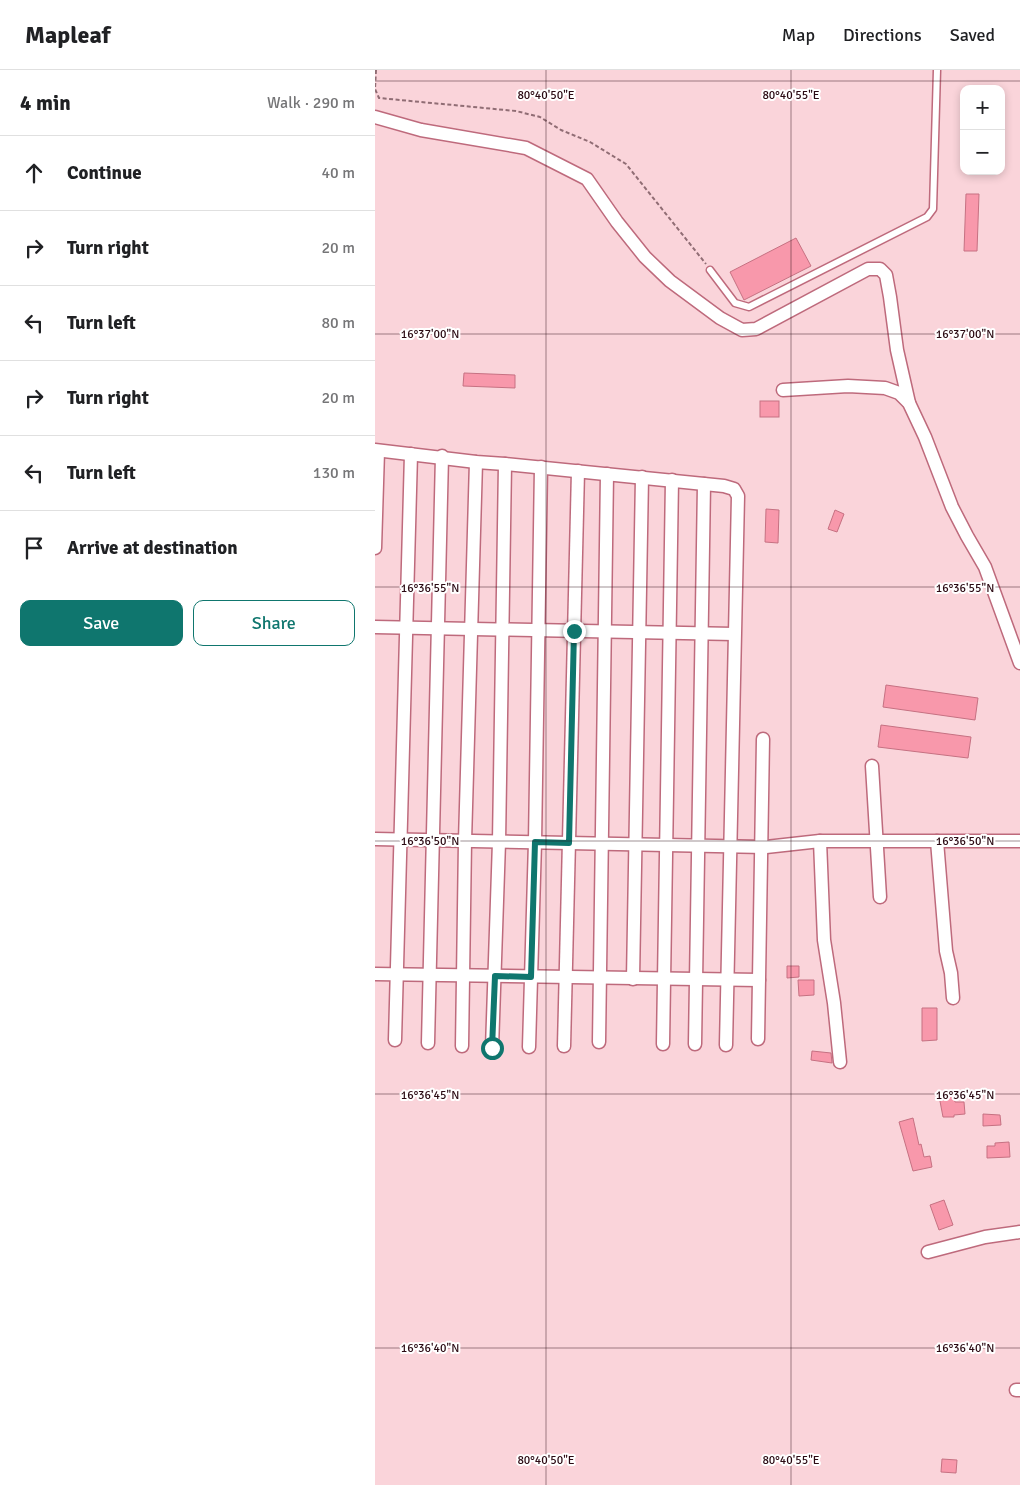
<!DOCTYPE html>
<html lang="en">
<head>
<meta charset="utf-8">
<style>
	:root { --surface:#fff; --page:#f6f6f6; --text:#202124; --muted:#757577; --line:#e0e0e0; --accent:#0f766e }
	body { margin:0; font-family:Signika,sans-serif; background:var(--page); color:var(--text) }
	.controls { position:absolute; right:15px; top:15px; display:grid; overflow:hidden; border-radius:10px; box-shadow:0 2px 8px #0003 }
	.controls button { width:45px; height:45px; display:grid; place-items:center; padding:0; border:0; border-bottom:1px solid var(--line); background:var(--surface); color:var(--text); font:25px sans-serif }
	.stop { position:absolute; width:15px; height:15px; margin:-11px; border:4px solid #0f766e; border-radius:50%; background:#fff }
	.stop.end { background:#0f766e; border-color:#fff; box-shadow:0 1px 5px #0008 }
	.list { margin:0; padding:0; list-style:none }
	h2 { display:flex; justify-content:space-between; align-items:center; height:65px; margin:0; padding:0 20px; font-size:21px }
	h2 small { font-size:16px; font-weight:400; color:var(--muted) }
	.list li { display:grid; grid-template-columns:32px 1fr auto; gap:15px; align-items:center; box-sizing:border-box; height:75px; padding:0 20px; border-top:1px solid var(--line) }
	.list b { display:block; font-size:19px; white-space:nowrap }
	.list em { font-size:16px; font-style:normal; color:var(--muted) }
	.actions { display:flex; gap:10px; padding:15px 20px }
	.actions a { flex:1; padding:11px 0; border:1px solid var(--accent); border-radius:10px; text-align:center; font-size:18px; color:var(--accent) }
	.actions .main { background:var(--accent); color:#fff }
	.icon { flex:none; width:28px; height:28px; fill:none; stroke:currentColor; stroke-width:2; stroke-linecap:round; stroke-linejoin:round }
	.map { position:relative; flex:none; width:645px; height:1415px; overflow:hidden }
	header { display:flex; align-items:center; gap:30px; box-sizing:border-box; height:70px; padding:0 25px; background:var(--surface); border-bottom:1px solid var(--line) }
	header strong { font-size:24px }
	nav { display:flex; gap:28px; margin-inline-start:auto; font-size:18px }
	main { display:flex }
	aside { flex:1; background:var(--surface) }
	.map>svg:first-child { display:block }
</style>
</head>
<body>
<header>
<strong>Mapleaf</strong>
<nav><a>Map</a><a>Directions</a><a>Saved</a></nav>
</header>
<main>
<aside>
<h2>4 min<small>Walk · 290 m</small></h2>
<ul class="list">
<li><svg class="icon" aria-label="ahead" viewBox="0 0 24 24"><path d="M12 20V5M6 11l6-6 6 6"/></svg><div><b>Continue</b></div><em>40 m</em></li>
<li><svg class="icon" aria-label="right" viewBox="0 0 24 24"><path d="M7 20v-9h11M14 6l5 5-5 5"/></svg><div><b>Turn right</b></div><em>20 m</em></li>
<li><svg class="icon" aria-label="left" viewBox="0 0 24 24"><path d="M17 20v-9H6M10 6l-5 5 5 5"/></svg><div><b>Turn left</b></div><em>80 m</em></li>
<li><svg class="icon" aria-label="right" viewBox="0 0 24 24"><path d="M7 20v-9h11M14 6l5 5-5 5"/></svg><div><b>Turn right</b></div><em>20 m</em></li>
<li><svg class="icon" aria-label="left" viewBox="0 0 24 24"><path d="M17 20v-9H6M10 6l-5 5 5 5"/></svg><div><b>Turn left</b></div><em>130 m</em></li>
<li><svg class="icon" aria-label="arrive" viewBox="0 0 24 24"><path d="M6 21V4h12l-3 4 3 4H6"/></svg><div><b>Arrive at destination</b></div></li>
</ul>
<div class="actions"><a class="main">Save</a><a>Share</a></div>
</aside>
<div class="map">
<svg width="645" height="1415" viewBox="0 0 645 1415">
	<rect width="100%" height="100%" fill="#fad4da"/>
	<g fill="#f898ab" stroke="#c67182">
		<path d="M591,124h13l-2,57h-13z"/>
		<path d="M421,168l15,28 -67,34 -14,-28z"/>
		<path d="M89,303l51,2v13l-52,-2z"/>
		<rect x="385" y="331" width="19" height="16"/>
		<path d="M391,439l13,1 -1,33 -13,-1z"/>
		<path d="M460,440l9,4 -7,18 -9,-3z"/>
		<path d="M511,615l92,13 -3,22 -92,-13z"/>
		<path d="M506,655l90,12 -3,21 -90,-11z"/>
		<path d="M412,896h12v11l-12,1z"/>
		<path d="M423,910h16v15l-15,1z"/>
		<path d="M547,938h15v32l-15,1z"/>
		<path d="M437,981l19,2 1,10 -21,-3z"/>
		<path d="M577,1022l3,10h9l1,12 -11,1v2h-11l-4,-21z"/>
		<path d="M608,1044l17,1 1,10 -18,1z"/>
		<path d="M538,1048l6,27 2,-1 3,13 6,-1 2,11 -19,4 -14,-49z"/>
		<path d="M634,1072l1,15 -23,1v-12h8v-3z"/>
		<path d="M569,1130l9,25 -14,5 -9,-25z"/>
		<path d="M567,1389l15,1 -1,13 -15,-1z"/>
	</g>
	<g fill="none" stroke-linecap="round" stroke-linejoin="round">
		<g stroke="#be6a7c" stroke-width="9">
			<path id="lane" d="M335,200l25,33 14,4 178,-90 6,-8 4,-139"/>
		</g>
		<g stroke="#be6a7c" stroke-width="15">
			<g id="street">
				<path d="M0,47l46,13 105,18 61,31 30,43 28,35 25,24 50,37 22,12 14,-1 112,-60h12l6,6 4,22 7,53 12,53"/>
				<path d="M408,320l65,-4 37,2 14,5 10,10 16,34 27,70 15,29 18,31 35,96"/>
				<path d="M0,380l101,12 29,2 219,22 10,3 4,7 -12,549"/>
				<path d="M0,478l3,-97"/>
				<path d="M0,557l359,7"/>
				<path d="M497,696l8,131"/>
				<path d="M0,769l391,8 54,-6h200"/>
				<path d="M445,771l4,99 10,63 6,59"/>
				<path d="M562,771l9,110 5,22 2,25"/>
				<path d="M0,904l384,6"/>
				<path d="M258,909l9,-502"/>
				<path d="M383,969l5,-300"/>
				<path d="M20,970l16,-586"/>
				<path d="M224,972l8,-568"/>
				<path d="M53,973l14,-587"/>
				<path d="M288,974l9,-564"/>
				<path d="M320,974l9,-560"/>
				<path d="M87,976l3,-205 11,-379"/>
				<path d="M189,976l14,-575"/>
				<path d="M154,977l6,-205 6,-375"/>
				<path d="M117,978l7,-206 6,-378"/>
				<path d="M553,1182l57,-15 35,-5"/>
				<path d="M641,1320h4"/>
			</g>
		</g>
		<path stroke="#906d74" stroke-width="2" stroke-dasharray="4 2.5" stroke-linecap="butt" d="M1,0l-1,19 4,9 137,13 24,6 21,13 29,12 36,22 80,100"/>
		<use href="#lane" stroke="#fff" stroke-width="6"/>
		<use href="#street" stroke="#fff" stroke-width="12"/>
	</g>
	<g fill="none" stroke-linecap="round" stroke-linejoin="round">
		<path stroke="#0f766e" stroke-width="6" d="M117,978l3,-72 36,1 4,-135 34,1 5,-212"/>
	</g>
	<path fill="none" stroke="#2b0a13" stroke-width="1" stroke-opacity="0.45" d="M171,0v1415M416,0v1415M0,11h645M0,264h645M0,517h645M0,771h645M0,1024h645M0,1278h645"/>
	<g font-size="12" text-anchor="middle" fill="#2b0a13" stroke="#fff" stroke-width="4" stroke-linejoin="round" paint-order="stroke">
		<text x="171" y="29">80°40'50"E</text>
		<text x="416" y="29">80°40'55"E</text>
		<text x="55" y="268">16°37'00"N</text>
		<text x="590" y="268">16°37'00"N</text>
		<text x="55" y="522">16°36'55"N</text>
		<text x="590" y="522">16°36'55"N</text>
		<text x="55" y="775">16°36'50"N</text>
		<text x="590" y="775">16°36'50"N</text>
		<text x="55" y="1029">16°36'45"N</text>
		<text x="590" y="1029">16°36'45"N</text>
		<text x="55" y="1282">16°36'40"N</text>
		<text x="590" y="1282">16°36'40"N</text>
		<text x="171" y="1394">80°40'50"E</text>
		<text x="416" y="1394">80°40'55"E</text>
	</g>
</svg>
<div class="controls">
<button>+</button>
<button>−</button>
</div>
<div class="stop" style="left:117px;top:978px"></div>
<div class="stop end" style="left:199px;top:561px"></div>
</div>
</main>
</body>
</html>
